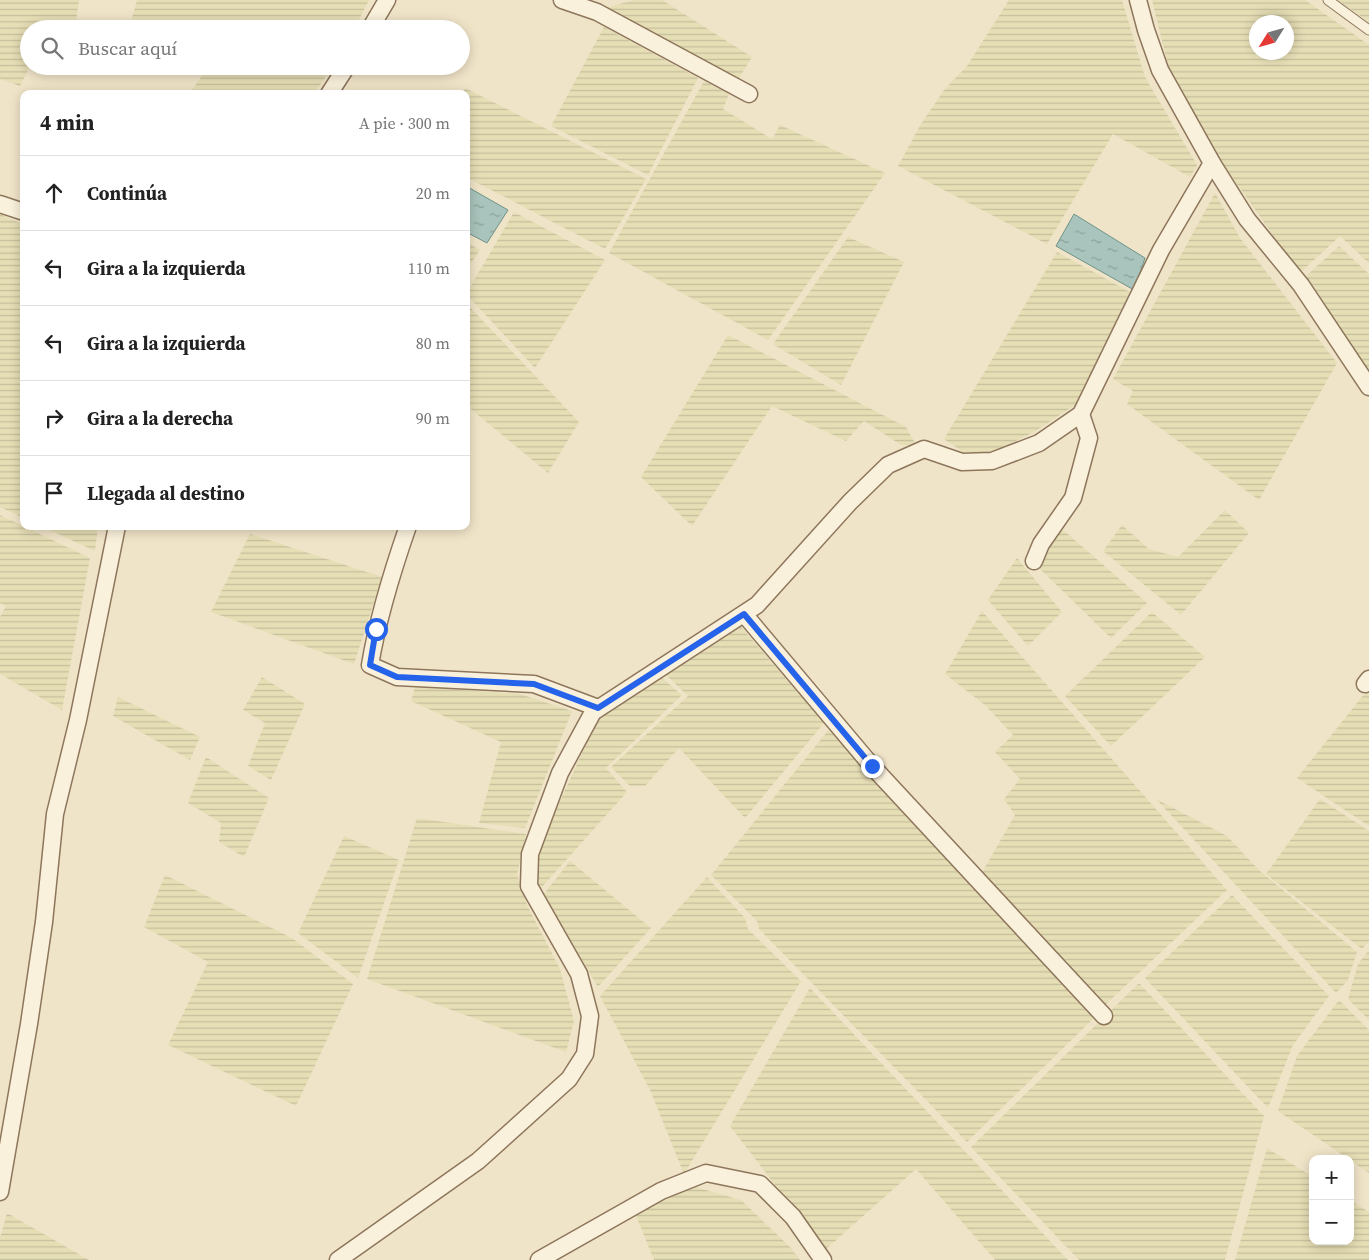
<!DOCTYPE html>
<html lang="es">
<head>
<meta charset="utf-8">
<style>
	:root { --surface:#fff; --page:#f6f6f6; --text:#222; --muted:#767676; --line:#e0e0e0 }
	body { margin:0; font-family:"Source Serif 4",serif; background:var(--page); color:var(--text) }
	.controls { position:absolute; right:15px; bottom:15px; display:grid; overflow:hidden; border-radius:10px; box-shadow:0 2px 12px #0003 }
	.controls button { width:45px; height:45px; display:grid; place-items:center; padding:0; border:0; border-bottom:1px solid var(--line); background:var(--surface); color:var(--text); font:25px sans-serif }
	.compass { position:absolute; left:1249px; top:15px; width:45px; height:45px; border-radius:50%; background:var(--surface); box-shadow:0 2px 12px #0003; rotate:233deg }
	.stop { position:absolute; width:15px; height:15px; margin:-11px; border:4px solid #2563eb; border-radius:50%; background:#fff }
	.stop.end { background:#2563eb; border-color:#fff; box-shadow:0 1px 5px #0008 }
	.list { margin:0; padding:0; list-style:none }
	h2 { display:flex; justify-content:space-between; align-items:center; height:65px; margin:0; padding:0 20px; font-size:21px }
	h2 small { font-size:16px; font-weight:400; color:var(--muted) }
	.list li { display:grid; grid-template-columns:32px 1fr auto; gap:15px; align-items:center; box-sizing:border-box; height:75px; padding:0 20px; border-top:1px solid var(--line) }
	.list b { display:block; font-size:19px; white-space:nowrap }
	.list em { font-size:16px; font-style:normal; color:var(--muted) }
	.icon { flex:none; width:28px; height:28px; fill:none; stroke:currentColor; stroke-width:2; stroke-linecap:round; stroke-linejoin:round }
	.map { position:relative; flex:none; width:1369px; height:1260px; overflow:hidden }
	.search { position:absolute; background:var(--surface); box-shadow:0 2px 12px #0003; left:20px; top:20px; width:450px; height:55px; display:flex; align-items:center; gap:12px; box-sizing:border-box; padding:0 18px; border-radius:28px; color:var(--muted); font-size:19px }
	.panel { position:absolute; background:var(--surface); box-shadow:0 2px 12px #0003; left:20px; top:90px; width:450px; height:440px; border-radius:10px }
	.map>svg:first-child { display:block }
</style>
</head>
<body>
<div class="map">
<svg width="1369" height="1260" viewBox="0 0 1369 1260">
	<defs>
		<pattern id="farmland-rules" width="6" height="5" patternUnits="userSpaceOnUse" patternTransform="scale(1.25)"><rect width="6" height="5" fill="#e6deb5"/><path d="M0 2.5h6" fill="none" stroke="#c6bf9b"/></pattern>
		<pattern id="water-ripples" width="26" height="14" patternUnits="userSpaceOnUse" patternTransform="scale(1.25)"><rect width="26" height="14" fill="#a9c4bc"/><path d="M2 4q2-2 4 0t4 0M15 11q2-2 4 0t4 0" fill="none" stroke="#8ba098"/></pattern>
	</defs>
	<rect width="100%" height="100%" fill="#f0e4c8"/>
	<g fill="url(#farmland-rules)" fill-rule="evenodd">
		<path d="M0,0h79l-4,29h-46v37h1l-10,20 -20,-7z"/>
		<path d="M137,0h232l-15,29h-225z"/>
		<path d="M633,0h29l90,57 -16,26 -133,-74z"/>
		<path d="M1009,0h113l23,77 52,88 -7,12 -77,-43 -66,110 -149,-78 23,-42 23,-34 23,-24z"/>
		<path d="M1152,0h153l64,45v218l-29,-27 -40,37 -73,-103 -57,-97zM1256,22h30v30h-30z"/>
		<path d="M1338,0h31v22z"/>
		<path d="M604,27l94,51 -50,97 -97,-49z"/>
		<path d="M209,66h124l-19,28h-125z"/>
		<path d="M704,81l25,13 -6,15 49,30 8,-14 105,48 -117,167 -159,-87z"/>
		<path d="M465,88l181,91 -41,70 -139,-72v-83h-4z"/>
		<path d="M1215,193l25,45 97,125 -78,137 -132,-96 6,-13 -20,-12z"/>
		<path d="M514,212l91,48 -70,108 -69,-74z"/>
		<path d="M0,214l24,11v293l-24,-11z"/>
		<path d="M848,237l56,25 -63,123 -68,-41z"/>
		<path d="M466,242l14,8 -14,20z"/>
		<path d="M1339,246l30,28v98l-63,-96z"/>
		<path d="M1057,252l73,40 -55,113 -41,27 -43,21 -28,-1 -19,-13z"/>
		<path d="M466,303l113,119 -31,51 -82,-68z"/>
		<path d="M728,335l178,92 10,18h-15l-37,-24 -18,20 -74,-35 -80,120 -51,-49z"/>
		<path d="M1225,510l24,23 -68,82 -78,-64 19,-26 27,24 29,8z"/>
		<path d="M0,515l90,43 -28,152 -62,-36v-57l6,-11 -6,-3z"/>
		<path d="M41,526h57l-3,25z"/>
		<path d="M1061,528l86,75 -36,35 -72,-70 6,-22z"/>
		<path d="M250,534l132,43 -28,87 -143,-52z"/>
		<path d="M1017,558l45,54 -34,34 -40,-46z"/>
		<path d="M982,611l245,279 -123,116 -124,-130 35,-61 -11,-16 16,-20 -25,-27 18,-17 -27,-29 -41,-32z"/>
		<path d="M1152,612l53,45 -94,89 -46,-50z"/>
		<path d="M741,627l83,96 -79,95 -66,-70 -34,38h-15l-19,-19 77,-71 -23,-22z"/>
		<path d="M262,677l43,27 -34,76 -23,-14 17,-43 -22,-13z"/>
		<path d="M661,677l21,18 -76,73 21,24 -86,96 -8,-8 14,-50 51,-112z"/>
		<path d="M415,687l105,7 52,17 -47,117 -46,-5 22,-81 -90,-41z"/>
		<path d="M1369,688v138l-72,-48z"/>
		<path d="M118,697l82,40 -10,23 -77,-44z"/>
		<path d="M831,727l263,291 -127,124 -208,-213 -2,-8 -46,-46z"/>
		<path d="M206,757l63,41 -25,59 -25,-15 2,-19 -33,-20z"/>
		<path d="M1156,799l71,37 32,34 98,82 -9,28 -12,13z"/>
		<path d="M1320,799l49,32v110l-7,8 -96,-75z"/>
		<path d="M417,818l109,16 -9,41 11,32 32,62 14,52 -8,31 -199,-73z"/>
		<path d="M344,836l55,24 -41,118 -60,-45z"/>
		<path d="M570,861l81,67 -53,59 -55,-92z"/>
		<path d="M165,875l127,63 61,46 -57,122 -128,-61 40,-83 -64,-35z"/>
		<path d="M707,877l38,41 3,11 53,52 -117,193 -34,-84 -50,-94z"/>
		<path d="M1232,895l97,101 -36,49 -25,63 -123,-130z"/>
		<path d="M1369,950v70l-21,-21 10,-35z"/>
		<path d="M1139,983l125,133 -39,144h-146l-108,-113z"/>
		<path d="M810,988l258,272h-73l-79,-91 -91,81 -95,-124z"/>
		<path d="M1339,1000l30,30v143l-91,-62 19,-55z"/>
		<path d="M1267,1148l46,29v64h37v-41l19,12v48h-134z"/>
		<path d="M692,1186l49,14 50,48 9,12h-146l-19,-47z"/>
		<path d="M7,1213l82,47h-89v-22z"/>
	</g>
	<g fill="url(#water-ripples)" stroke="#6f938a">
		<path d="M466,186l42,24 -21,33 -21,-11z"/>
		<path d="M1074,214l71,44 -11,32 -78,-44z"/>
	</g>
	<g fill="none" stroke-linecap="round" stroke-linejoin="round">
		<g stroke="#8d765c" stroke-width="11">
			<path id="lane" d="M1328,0l41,30"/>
		</g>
		<g stroke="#8d765c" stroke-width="19">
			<g id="street">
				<path d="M562,0l35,12 152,82"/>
				<path d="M1138,0l8,30 14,40 52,93 35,56 54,66 68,102"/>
				<path d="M370,29l17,-29"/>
				<path d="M329,94l18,-28"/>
				<path d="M0,204l24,8"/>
				<path d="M408,526c-16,46 -30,91 -38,139l27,12 137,7 64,24"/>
				<path d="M1034,561l7,-17 32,-46 16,-60 -8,-24"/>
				<path d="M744,614l128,152 232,250"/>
				<path d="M1365,684l4,-5"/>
				<path d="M0,1192l29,-168 15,-102 11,-108 23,-94 39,-194"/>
				<path d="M338,1260l140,-99 91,-82 16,-25 5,-38 -11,-42 -50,-88 1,-32 30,-81 33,-61 164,-107 93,-103 38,-37 36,-16 38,13 30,-1 47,-18 42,-29 80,-164 51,-87"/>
				<path d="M539,1260l122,-69 45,-18 54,11 33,33 30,43"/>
			</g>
		</g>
		<use href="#lane" stroke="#faf1dc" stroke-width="9"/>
		<use href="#street" stroke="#faf1dc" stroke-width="16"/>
	</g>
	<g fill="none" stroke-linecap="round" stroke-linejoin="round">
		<path stroke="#2563eb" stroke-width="6" d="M376,629l-6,36 27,12 137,7 64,24 146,-94 128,152"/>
	</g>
</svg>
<div class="controls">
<button>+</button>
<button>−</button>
</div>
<svg class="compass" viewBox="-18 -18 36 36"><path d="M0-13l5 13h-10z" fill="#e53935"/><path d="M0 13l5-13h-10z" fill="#767676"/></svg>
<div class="stop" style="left:376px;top:629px"></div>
<div class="stop end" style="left:872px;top:766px"></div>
<div class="search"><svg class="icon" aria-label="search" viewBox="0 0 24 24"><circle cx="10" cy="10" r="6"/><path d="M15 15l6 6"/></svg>Buscar aquí</div>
<section class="panel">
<h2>4 min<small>A pie · 300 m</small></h2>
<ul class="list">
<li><svg class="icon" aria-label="ahead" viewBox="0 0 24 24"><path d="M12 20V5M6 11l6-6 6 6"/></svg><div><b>Continúa</b></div><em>20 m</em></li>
<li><svg class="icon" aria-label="left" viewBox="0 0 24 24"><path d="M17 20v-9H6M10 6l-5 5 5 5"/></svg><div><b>Gira a la izquierda</b></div><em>110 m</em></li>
<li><svg class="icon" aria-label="left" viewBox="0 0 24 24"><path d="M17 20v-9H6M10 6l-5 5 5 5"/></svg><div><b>Gira a la izquierda</b></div><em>80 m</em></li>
<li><svg class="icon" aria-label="right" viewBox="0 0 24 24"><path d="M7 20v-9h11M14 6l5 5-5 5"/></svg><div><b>Gira a la derecha</b></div><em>90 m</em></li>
<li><svg class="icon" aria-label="arrive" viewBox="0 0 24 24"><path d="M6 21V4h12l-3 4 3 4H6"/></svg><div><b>Llegada al destino</b></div></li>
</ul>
</section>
</div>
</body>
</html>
